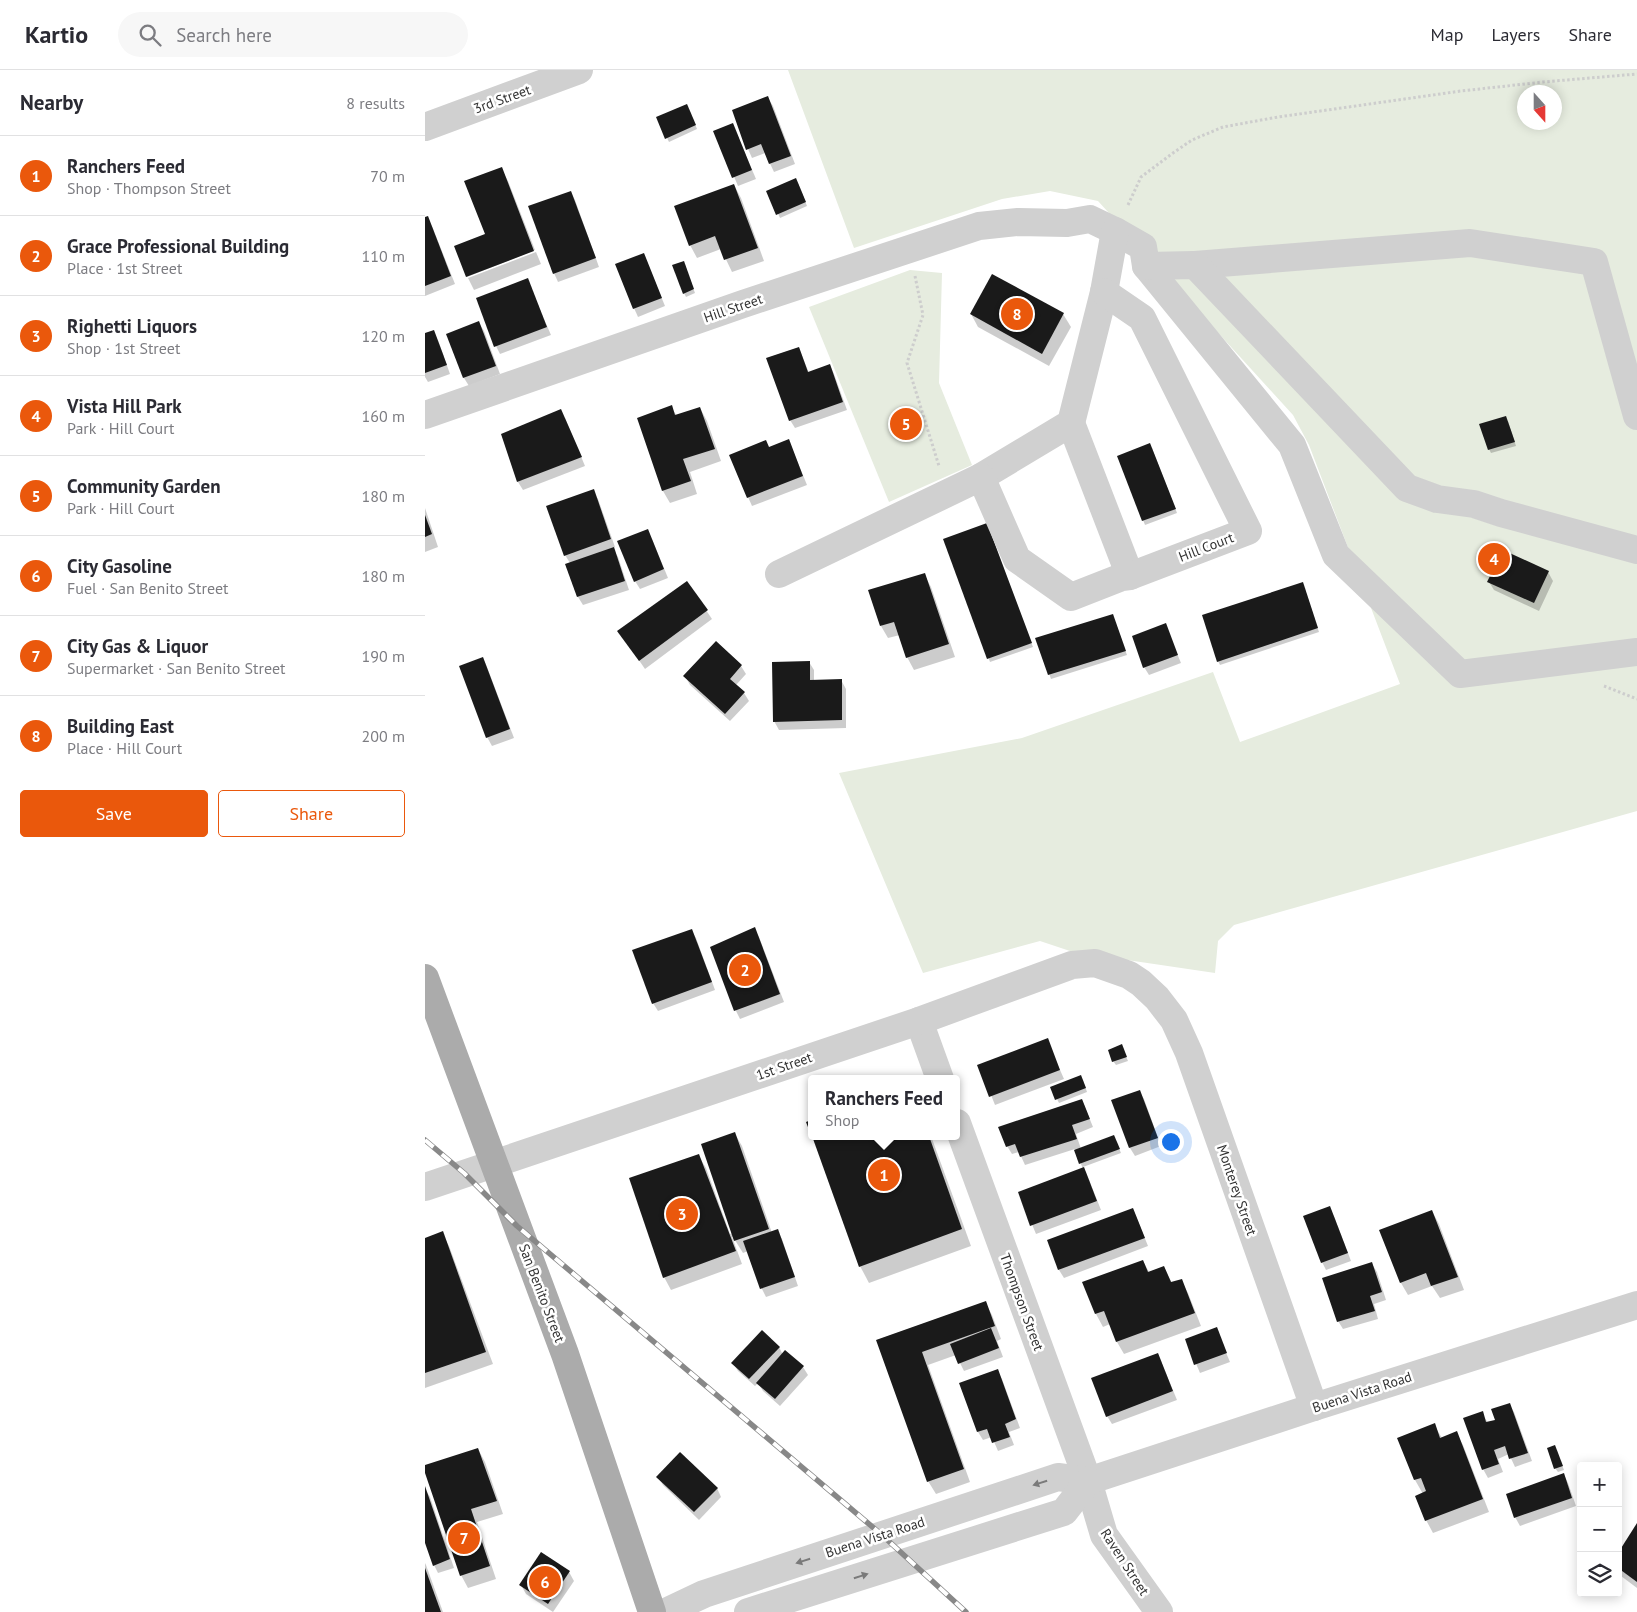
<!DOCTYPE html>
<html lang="en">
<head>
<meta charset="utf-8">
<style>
	:root { --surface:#fff; --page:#f7f7f7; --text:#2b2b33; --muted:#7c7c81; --line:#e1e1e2; --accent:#ea580c }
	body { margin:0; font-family:"PT Sans",sans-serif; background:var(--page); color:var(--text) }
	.controls { position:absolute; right:15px; bottom:15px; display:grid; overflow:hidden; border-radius:5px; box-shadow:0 2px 12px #0003 }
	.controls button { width:45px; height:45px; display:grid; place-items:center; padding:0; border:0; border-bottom:1px solid var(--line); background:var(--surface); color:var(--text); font:25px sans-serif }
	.compass { position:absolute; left:1092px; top:15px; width:45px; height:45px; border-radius:50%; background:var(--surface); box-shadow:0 2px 12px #0003; rotate:159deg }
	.you { position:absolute; left:745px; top:1071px; width:18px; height:18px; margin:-12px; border:4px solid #fff; border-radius:50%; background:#1a73e8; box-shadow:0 0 0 8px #1a73e833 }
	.badge { display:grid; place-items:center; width:32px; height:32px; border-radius:50%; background:var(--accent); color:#fff; font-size:16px; font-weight:700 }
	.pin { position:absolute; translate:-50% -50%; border:2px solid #fff; box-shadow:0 1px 5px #0006 }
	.popup { position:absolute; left:383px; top:1005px; width:152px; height:65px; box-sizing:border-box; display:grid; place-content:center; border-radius:5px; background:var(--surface); filter:drop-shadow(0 1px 4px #0005); font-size:16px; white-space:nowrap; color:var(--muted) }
	.popup b { font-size:19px; color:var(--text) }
	.popup::after { content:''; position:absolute; left:50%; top:100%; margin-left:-10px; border:10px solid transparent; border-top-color:var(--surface) }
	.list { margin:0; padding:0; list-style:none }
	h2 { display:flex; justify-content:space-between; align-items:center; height:65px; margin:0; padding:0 20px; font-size:21px }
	h2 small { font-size:16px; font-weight:400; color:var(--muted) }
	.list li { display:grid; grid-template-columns:32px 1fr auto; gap:15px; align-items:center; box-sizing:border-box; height:80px; padding:0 20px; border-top:1px solid var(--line) }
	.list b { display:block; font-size:19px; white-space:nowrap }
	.list p { margin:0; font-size:16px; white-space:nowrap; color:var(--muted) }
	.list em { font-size:16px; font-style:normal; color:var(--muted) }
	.actions { display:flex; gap:10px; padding:15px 20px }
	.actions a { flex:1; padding:11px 0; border:1px solid var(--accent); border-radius:5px; text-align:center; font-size:18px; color:var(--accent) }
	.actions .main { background:var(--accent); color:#fff }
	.icon { flex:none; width:28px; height:28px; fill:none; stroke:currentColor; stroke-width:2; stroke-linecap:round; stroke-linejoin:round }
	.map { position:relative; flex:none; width:1212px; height:1542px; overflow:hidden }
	header { display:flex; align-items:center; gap:30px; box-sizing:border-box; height:70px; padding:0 25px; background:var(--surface); border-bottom:1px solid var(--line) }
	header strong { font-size:24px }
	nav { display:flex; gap:28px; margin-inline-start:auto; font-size:18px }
	.search { width:350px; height:45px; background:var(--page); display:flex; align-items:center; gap:12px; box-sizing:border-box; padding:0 18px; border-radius:28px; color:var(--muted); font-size:19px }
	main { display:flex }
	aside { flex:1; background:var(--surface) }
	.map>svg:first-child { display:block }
</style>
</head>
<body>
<header>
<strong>Kartio</strong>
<div class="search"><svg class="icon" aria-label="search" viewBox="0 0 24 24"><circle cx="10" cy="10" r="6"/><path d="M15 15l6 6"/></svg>Search here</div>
<nav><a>Map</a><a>Layers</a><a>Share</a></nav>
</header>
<main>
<aside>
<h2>Nearby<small>8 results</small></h2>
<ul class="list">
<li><span class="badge">1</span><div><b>Ranchers Feed</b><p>Shop · Thompson Street</p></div><em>70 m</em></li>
<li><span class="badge">2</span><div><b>Grace Professional Building</b><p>Place · 1st Street</p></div><em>110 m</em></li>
<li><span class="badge">3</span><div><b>Righetti Liquors</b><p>Shop · 1st Street</p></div><em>120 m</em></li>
<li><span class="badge">4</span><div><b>Vista Hill Park</b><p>Park · Hill Court</p></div><em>160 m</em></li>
<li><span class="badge">5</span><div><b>Community Garden</b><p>Park · Hill Court</p></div><em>180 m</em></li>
<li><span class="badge">6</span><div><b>City Gasoline</b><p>Fuel · San Benito Street</p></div><em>180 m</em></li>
<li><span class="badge">7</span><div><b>City Gas &amp; Liquor</b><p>Supermarket · San Benito Street</p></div><em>190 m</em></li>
<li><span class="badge">8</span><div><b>Building East</b><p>Place · Hill Court</p></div><em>200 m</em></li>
</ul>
<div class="actions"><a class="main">Save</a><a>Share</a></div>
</aside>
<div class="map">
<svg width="1212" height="1542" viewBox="0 0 1212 1542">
	<rect width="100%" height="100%" fill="#fff"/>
	<g fill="#e6ecdf" fill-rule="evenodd">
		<path d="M363,0h849v741l-403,114 -16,16 -3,32 -142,-21 -33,-11 -117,32 -84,-200 183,-35 191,-66 27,70 160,-58 -91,-239 -16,-30 -195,-214 -48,-10 -48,8 -148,49zM1100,22h30v30h-30z"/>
		<path d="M485,200l32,3 -3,110 33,82 -83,37 -80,-195z"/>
	</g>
	<g fill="#0003">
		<path d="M343,28l5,8 22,58 -21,8 -9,-19 -13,5 -4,-9 -15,-38z"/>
		<path d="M264,39l8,20 -28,13 -2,-4z"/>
		<path d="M308,55l23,54 -18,7 -23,-54z"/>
		<path d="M76,98l7,13 27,69 -68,27 -12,-30 32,-12z"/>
		<path d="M373,113l9,23 -27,12 -12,-26z"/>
		<path d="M309,115l7,13 23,63 -32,11 -11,-23 -24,9 -7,-13z"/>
		<path d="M146,122l4,8 24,67 -41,15 -4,-9z"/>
		<path d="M2,148l5,8 23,58 -30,12v-77z"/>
		<path d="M111,182l5,12 -67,26 -6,-12z"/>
		<path d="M219,185l21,51 -27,11 -4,-9z"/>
		<path d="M260,196l10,27 -9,4 -2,-4z"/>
		<path d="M102,210l24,55 -51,19 -4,-8z"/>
		<path d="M546,244h92l8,13 -22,39 -71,-39z"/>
		<path d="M54,253l5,8 16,43 -31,12 -5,-8z"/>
		<path d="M8,262l5,8 12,34 -22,8 -3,-5v-42z"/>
		<path d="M374,278l10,25 21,-8 4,9 13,36 -52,18 -5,-8z"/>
		<path d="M246,337l6,9 23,-8 7,13 14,40 -31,11 7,22 -27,9 -7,-12z"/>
		<path d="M140,348l20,48 -62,24 -5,-8z"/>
		<path d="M1083,351l8,25 -25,7 -2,-4z"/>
		<path d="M364,371l18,44 -55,21 -4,-9 21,-49z"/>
		<path d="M727,378l25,65 -32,12 -27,-68z"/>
		<path d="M168,421l5,8 17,48 -2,1 5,9 11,33 -46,15 -5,-8 -11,-33 3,-1 -5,-8z"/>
		<path d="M0,438l13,39 -13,5z"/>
		<path d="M564,459l44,118 -43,15 -46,-122z"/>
		<path d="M227,469l16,39 -28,11 -5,-8z"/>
		<path d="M1123,502l5,9 -14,30 -45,-21 -5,-8z"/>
		<path d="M499,504l7,13 24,70 -41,13 -7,-13 -7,-22 -12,3 -7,-12z"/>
		<path d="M262,512l25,37 -67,50 -26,-38z"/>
		<path d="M879,517l15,45 -99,33 -2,-4z"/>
		<path d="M689,549l13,36 -76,24 -14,-40z"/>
		<path d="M740,555l16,38 -32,12 -5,-8z"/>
		<path d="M58,588l4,9 27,71 -22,8 -5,-9z"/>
		<path d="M384,592l5,8v11l27,-1 5,9v39l-67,2 -5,-9z"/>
		<path d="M316,596l5,8 -10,11 8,8 5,8 -19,20 -40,-36 -5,-9z"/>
		<path d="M329,859l5,8 25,65 -44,17 -4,-8 -25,-63z"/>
		<path d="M266,860l5,8 19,52 -57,21 -5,-8z"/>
		<path d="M622,970l17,39 -69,26 -16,-40z"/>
		<path d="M698,980l5,11 -12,4 -3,-4z"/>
		<path d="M658,1010l4,12 -28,11 -2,-4z"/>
		<path d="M714,1021l5,8 17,47 -26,10 -5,-8 -18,-47z"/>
		<path d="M657,1030l11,27 -17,7 5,15 35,-8 5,12 -38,14 5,10 13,33 -65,24 -17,-41 64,-24 -8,-20 -50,16 -6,-13 -7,2 -5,-8z"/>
		<path d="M310,1064l7,12 30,87 5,-2 5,8 16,47 -32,11 -4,-8 -14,-38 -5,2 -10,-16h-1l10,27 -71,26 -7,-13 34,-122 8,13 24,66 3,-1z"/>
		<path d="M388,1066h118l40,110 -102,37 -9,-17z"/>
		<path d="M904,1138l5,8 17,45 -25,9 -4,-8z"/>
		<path d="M708,1139l15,37 -84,32 -5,-8z"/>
		<path d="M1007,1141l7,13 25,66 -24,8 -8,-12 -24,9 -7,-12 -20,-53z"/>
		<path d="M17,1163l7,13 44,118 -68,24v-149z"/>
		<path d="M718,1191l6,11 15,-5 8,16 9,-3 7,13 13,33 -77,28 -7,-12 -7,-18 -7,3 -7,-13 -12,-31z"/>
		<path d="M947,1194l5,8 9,28 -12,4 4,15 -35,10 -5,-8z"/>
		<path d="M560,1232l7,13 9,24 -4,2 6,16 -39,14 -8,-16 -28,10 42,117 -34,12 -8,-13 -51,-141z"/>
		<path d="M791,1259l14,33 -30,11 -14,-33z"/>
		<path d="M354,1277l4,8 20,12 5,8 -28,31 -17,-15 -5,-8 -3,3 -17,-15 -5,-8z"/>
		<path d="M733,1284l19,46 -65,24 -5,-8z"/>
		<path d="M572,1300l5,9 18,49 -11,4 5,13 -16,6 -6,-14 -9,3 -5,-8 -18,-48z"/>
		<path d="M1084,1334l5,8 18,49 -17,6 -6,-13 -11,5 5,13 -15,6 -5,-9 -1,-56 6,10 8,-3z"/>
		<path d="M1009,1355l8,13 14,-5 7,12 26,67 -56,21 -7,-13 -3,-26 -8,-14 -16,-42z"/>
		<path d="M53,1379l7,13 18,52 -26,8 19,57 -28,9 -7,-13 -36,-109z"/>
		<path d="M1131,1380l8,20 -6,2 -3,-4z"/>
		<path d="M1139,1405l4,8 8,23 -56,20 -5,-9z"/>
		<path d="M233,1407l59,11 4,9 -22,23 -36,-35z"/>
		<path d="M0,1419l5,8 24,71 -16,5 -4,-8 -9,-26z"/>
		<path d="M1212,1456v62l-16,-12 -3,-4v-16z"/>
		<path d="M0,1493l1,2 17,47h-18z"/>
		<path d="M144,1502l5,9 -21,31 -27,-18 -5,-9z"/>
	</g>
	<g fill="#1a1a1a">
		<path d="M343,26l23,60 -22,8 -8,-20 -15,6 -14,-40z"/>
		<path d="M262,34l9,21 -31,14 -9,-22z"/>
		<path d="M308,53l19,47 -20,8 -19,-47z"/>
		<path d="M77,97l32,84 -68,26 -12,-31 31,-12 -21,-53z"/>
		<path d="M371,108l10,24 -30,13 -10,-24z"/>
		<path d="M309,114l24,64 -34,12 -9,-24 -26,10 -15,-40z"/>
		<path d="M146,121l25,67 -43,16 -25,-68z"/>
		<path d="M3,146l23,60 -26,10v-69z"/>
		<path d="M219,183l18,45 -29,11 -18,-45z"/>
		<path d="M259,191l10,28 -11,5 -11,-29z"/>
		<path d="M567,204l72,39 -22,41 -72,-40z"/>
		<path d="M103,208l19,49 -53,20 -18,-49z"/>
		<path d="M54,251l17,45 -33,12 -17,-44z"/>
		<path d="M9,260l13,35 -22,8v-40z"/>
		<path d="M374,277l9,25 22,-8 13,38 -54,19 -23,-63z"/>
		<path d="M247,335l3,10 25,-8 15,42 -32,10 8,22 -29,10 -25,-73z"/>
		<path d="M136,339l21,48 -65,25 -16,-48z"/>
		<path d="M1081,346l9,26 -27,8 -9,-26z"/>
		<path d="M364,369l14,37 -56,22 -18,-43 37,-15 3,7z"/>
		<path d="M725,373l26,66 -34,12 -25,-65z"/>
		<path d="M169,419l17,50 -47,17 -18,-50z"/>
		<path d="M0,445l7,19 -7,3z"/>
		<path d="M562,453l45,120 -45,16 -44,-120z"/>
		<path d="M223,459l16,40 -30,13 -17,-41z"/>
		<path d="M189,477l11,34 -48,16 -12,-33z"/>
		<path d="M1078,480l46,21 -15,32 -47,-21z"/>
		<path d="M500,503l24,71 -43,14 -12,-36 -14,4 -12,-36z"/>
		<path d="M262,511l21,29 -69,51 -22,-30z"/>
		<path d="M878,512l15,46 -101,34 -15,-47z"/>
		<path d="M688,544l13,37 -78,24 -13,-37z"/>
		<path d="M741,553l12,32 -35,13 -11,-32z"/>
		<path d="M291,571l26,24 -12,14 15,13 -20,22 -42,-38z"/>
		<path d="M58,587l27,72 -24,9 -27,-72z"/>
		<path d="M385,591v19l32,-1v41l-69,2 -1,-60z"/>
		<path d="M330,857l25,67 -46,17 -24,-64z"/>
		<path d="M267,859l20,53 -60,22 -20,-54z"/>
		<path d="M623,968l12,32 -71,27 -12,-32z"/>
		<path d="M697,974l5,13 -15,5 -4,-12z"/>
		<path d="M656,1005l5,13 -31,12 -5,-13z"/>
		<path d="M715,1020l18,48 -29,10 -18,-48z"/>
		<path d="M657,1029l8,20 -18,6 5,14 -57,18 -5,-13 -9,3 -8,-20z"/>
		<path d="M386,1050v15l-5,-13z"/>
		<path d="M310,1062l34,97 -35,12 -33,-97z"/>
		<path d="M689,1065l6,14 -41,15 -5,-14z"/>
		<path d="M387,1066h117l33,93 -103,38z"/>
		<path d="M274,1084l37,97 -73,27 -34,-100z"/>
		<path d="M659,1097l13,34 -67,25 -12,-34z"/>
		<path d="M905,1136l18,47 -27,10 -18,-47z"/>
		<path d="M708,1138l12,30 -87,32 -11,-30z"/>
		<path d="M1007,1140l26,67 -27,9 -5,-13 -26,10 -21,-53z"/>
		<path d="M353,1159l17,48 -35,12 -17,-48z"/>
		<path d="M18,1161l43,121 -61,21v-135z"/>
		<path d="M718,1190l5,12 16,-6 7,16 11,-3 13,34 -79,29 -12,-31 -9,3 -13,-32z"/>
		<path d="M947,1192l10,30 -12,4 5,15 -38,11 -15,-44z"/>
		<path d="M561,1231l9,25 -73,26 42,117 -37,13 -51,-142z"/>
		<path d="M792,1257l10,26 -33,12 -9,-26z"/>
		<path d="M566,1258l8,20 -41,16 -8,-20z"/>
		<path d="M337,1260l18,17 -31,32 -18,-16z"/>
		<path d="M360,1280l19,16 -29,33 -19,-16z"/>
		<path d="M733,1283l15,38 -67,26 -15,-39z"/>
		<path d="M573,1299l18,50 -11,5 5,13 -18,6 -5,-14 -10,3 -18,-49z"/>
		<path d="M1085,1333l18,50 -19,6 -4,-13 -11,4 5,14 -17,6 -19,-52 20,-7 3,11 9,-2 -4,-11z"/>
		<path d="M1010,1353l5,15 17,-7 26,68 -58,22 -10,-25 11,-5 -5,-13 -7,2 -17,-42z"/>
		<path d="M1130,1375l8,21 -9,3 -7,-21z"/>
		<path d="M53,1378l19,53 -26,8 19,57 -30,10 -35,-103v-8z"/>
		<path d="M255,1382l38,36 -24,24 -38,-35z"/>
		<path d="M1139,1403l8,25 -58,20 -8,-24z"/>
		<path d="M0,1416l25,73 -17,7 -8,-23z"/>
		<path d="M1212,1453v59l-19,-14v-15z"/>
		<path d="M116,1482l29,19 -22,33 -29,-19z"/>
		<path d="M0,1498l16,44h-16z"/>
	</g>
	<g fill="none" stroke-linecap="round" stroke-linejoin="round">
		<g stroke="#cdcdcd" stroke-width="3" stroke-dasharray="2.5 2.5" stroke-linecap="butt">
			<path d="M703,135l13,-28 32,-24 19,-13 31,-13 55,-10 183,-26 82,-9 94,-8"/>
			<path d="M490,206l8,39 -16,48 32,103"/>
			<path d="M1179,616l33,13"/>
		</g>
		<g stroke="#d0d0d0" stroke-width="28">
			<path d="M0,57l154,-57"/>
			<path d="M770,195l275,-22 124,19 43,154"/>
			<path d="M721,196l146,179 44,110 124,119 177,-22"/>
			<path d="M0,345l318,-111 236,-78 39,-4 49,1 23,-4 25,12 28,16 3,19 49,-1 212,223 30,11 37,5 27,9 136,37"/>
			<path d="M646,353l59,153"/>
			<path d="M556,407l90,-54 33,-131 11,-61"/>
			<path d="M354,504l202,-97 36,82 54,38 51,-20 8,-1 118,-45 -106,-213 -38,-26"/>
			<path d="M494,951l21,58"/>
			<path d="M532,1053l131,358 16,54 55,77"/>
			<path d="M0,1117l494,-166 153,-56 23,-2 34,12 12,8 16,15 17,22 15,33 125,354"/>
			<path d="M241,1542l38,-18 354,-117 30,4 226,-74 323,-102"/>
			<path d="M323,1542l316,-100 24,-31"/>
		</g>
		<path stroke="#ababab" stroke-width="28" d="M0,908l140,376 87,258"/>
		<g stroke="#888" stroke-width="5.5">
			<path id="rail" d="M0,1070l39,33 53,53 365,309 84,77"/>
		</g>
		<use href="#rail" stroke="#fff" stroke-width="4" stroke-dasharray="11" stroke-linecap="butt"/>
	</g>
	<defs><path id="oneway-solid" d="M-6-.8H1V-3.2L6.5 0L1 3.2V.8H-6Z" transform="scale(1.25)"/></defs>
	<g fill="#7a7a7a">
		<use href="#oneway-solid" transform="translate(615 1413) rotate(162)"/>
		<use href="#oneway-solid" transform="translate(378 1491) rotate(162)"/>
		<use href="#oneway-solid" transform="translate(436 1506) rotate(-18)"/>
	</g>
	<g text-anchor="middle" stroke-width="5" stroke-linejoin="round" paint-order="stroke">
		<g font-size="14" fill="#333" stroke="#fff">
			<text transform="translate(77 29) rotate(-20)" y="5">3rd Street</text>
			<text transform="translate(308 238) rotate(-19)" y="5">Hill Street</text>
			<text transform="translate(781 477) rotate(-21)" y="5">Hill Court</text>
			<text transform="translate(359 996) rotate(-19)" y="5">1st Street</text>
			<text transform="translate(812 1120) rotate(71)" y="5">Monterey Street</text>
			<text transform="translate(117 1223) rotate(69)" y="5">San Benito Street</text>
			<text transform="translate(597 1232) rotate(70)" y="5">Thompson Street</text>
			<text transform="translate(937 1322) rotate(-18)" y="5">Buena Vista Road</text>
			<text transform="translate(450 1467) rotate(-18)" y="5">Buena Vista Road</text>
			<text transform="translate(700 1492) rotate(57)" y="5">Raven Street</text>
		</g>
	</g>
</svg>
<div class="controls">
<button>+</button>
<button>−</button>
<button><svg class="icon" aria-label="layers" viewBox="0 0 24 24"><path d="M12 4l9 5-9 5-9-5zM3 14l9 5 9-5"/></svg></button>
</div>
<svg class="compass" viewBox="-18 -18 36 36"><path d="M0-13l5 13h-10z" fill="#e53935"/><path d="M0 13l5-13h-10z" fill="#7c7c81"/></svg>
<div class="you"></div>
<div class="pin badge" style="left:459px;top:1105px">1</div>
<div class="popup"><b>Ranchers Feed</b>Shop</div>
<div class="pin badge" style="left:320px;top:900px">2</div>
<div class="pin badge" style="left:257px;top:1144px">3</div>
<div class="pin badge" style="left:1069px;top:489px">4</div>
<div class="pin badge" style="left:481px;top:354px">5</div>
<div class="pin badge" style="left:120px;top:1512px">6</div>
<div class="pin badge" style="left:39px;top:1468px">7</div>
<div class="pin badge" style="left:592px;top:244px">8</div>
</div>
</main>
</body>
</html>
